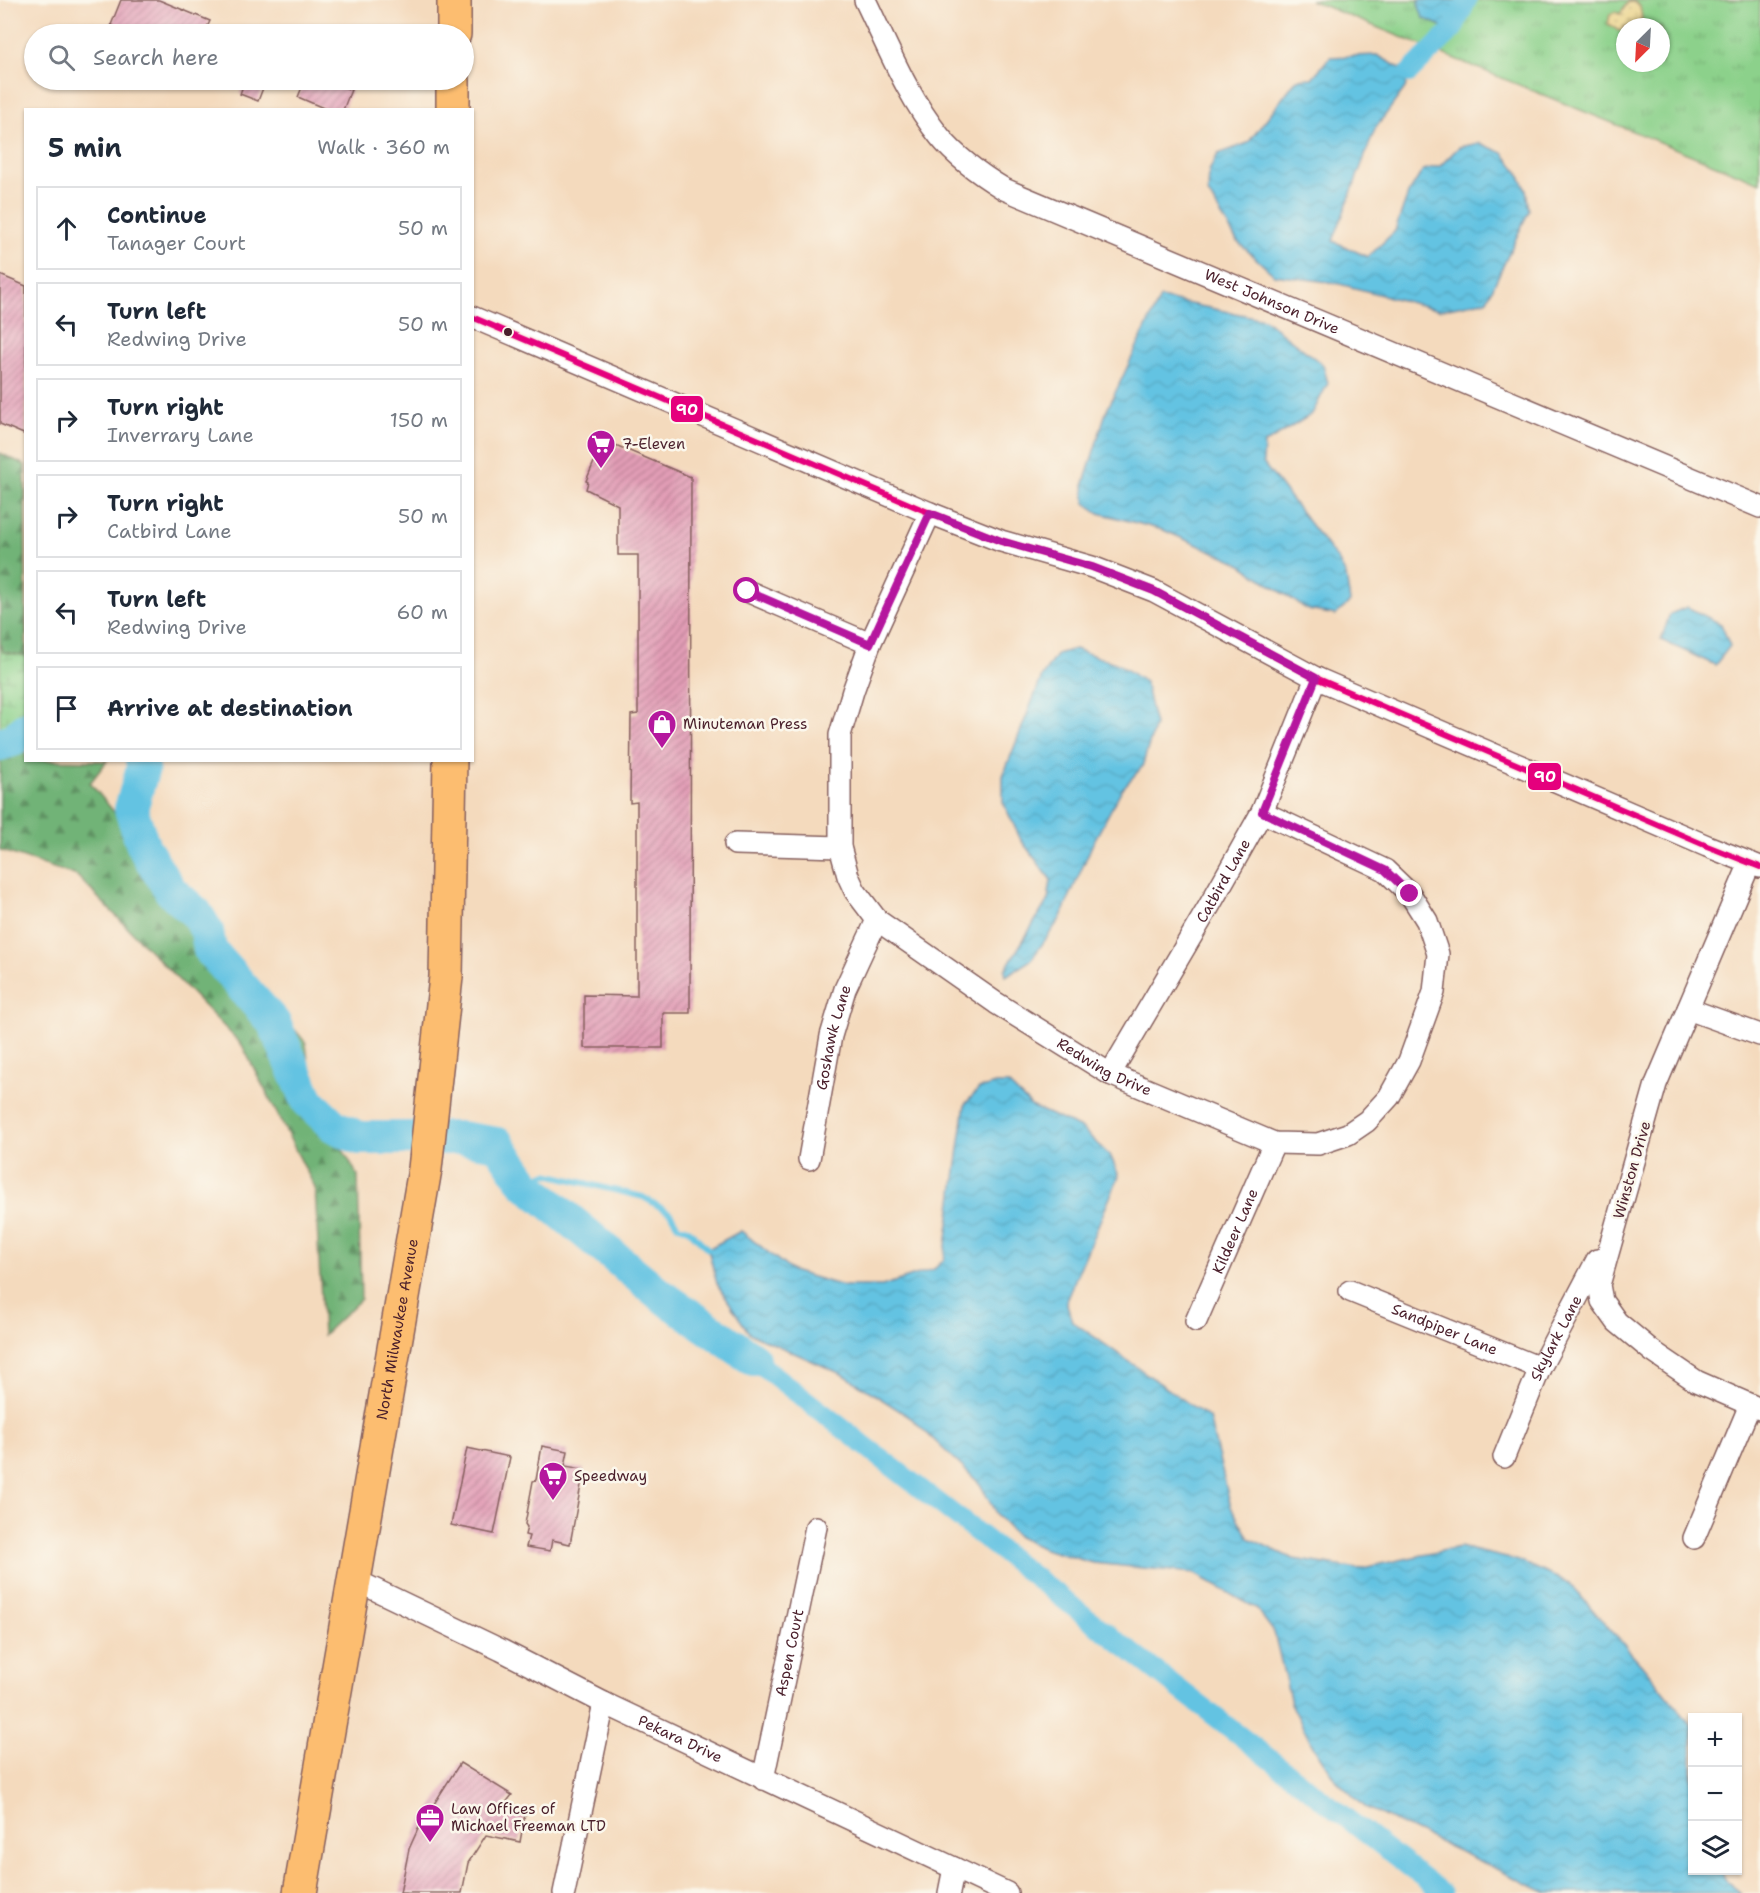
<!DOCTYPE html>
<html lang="en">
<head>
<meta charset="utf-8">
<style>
	:root { --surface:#fff; --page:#f2f2f3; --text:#1f2937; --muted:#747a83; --line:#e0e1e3 }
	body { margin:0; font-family:"Shantell Sans",sans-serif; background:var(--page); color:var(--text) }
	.controls { position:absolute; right:18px; bottom:18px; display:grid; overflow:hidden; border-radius:0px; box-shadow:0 2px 4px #0004 }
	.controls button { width:54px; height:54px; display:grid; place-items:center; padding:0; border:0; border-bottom:2px solid var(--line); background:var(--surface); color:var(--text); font:30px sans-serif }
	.compass { position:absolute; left:1616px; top:18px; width:54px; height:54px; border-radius:50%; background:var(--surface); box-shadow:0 2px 4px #0004; rotate:204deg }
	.stop { position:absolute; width:18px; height:18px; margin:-14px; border:4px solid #b5179e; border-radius:50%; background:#fff }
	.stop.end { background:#b5179e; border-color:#fff; box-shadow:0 2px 6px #0008 }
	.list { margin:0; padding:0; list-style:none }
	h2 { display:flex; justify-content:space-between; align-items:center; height:78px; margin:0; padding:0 24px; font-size:26px }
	h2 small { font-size:20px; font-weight:400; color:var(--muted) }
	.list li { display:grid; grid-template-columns:39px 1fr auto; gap:18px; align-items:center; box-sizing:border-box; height:84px; margin:0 12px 12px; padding:0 12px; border:2px solid var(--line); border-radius:0px }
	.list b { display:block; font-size:22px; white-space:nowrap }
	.list p { margin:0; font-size:20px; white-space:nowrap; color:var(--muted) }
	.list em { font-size:20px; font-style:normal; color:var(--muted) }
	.icon { flex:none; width:33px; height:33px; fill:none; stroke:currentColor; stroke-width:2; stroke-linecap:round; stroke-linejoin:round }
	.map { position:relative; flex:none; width:1760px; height:1893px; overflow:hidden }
	.search { position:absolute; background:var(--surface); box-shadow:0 2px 4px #0004; left:24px; top:24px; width:450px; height:66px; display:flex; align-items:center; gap:15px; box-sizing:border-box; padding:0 21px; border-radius:33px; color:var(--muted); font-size:22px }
	.panel { position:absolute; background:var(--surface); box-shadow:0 2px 4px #0004; left:24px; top:108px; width:450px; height:654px; border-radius:0px }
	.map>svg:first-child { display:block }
</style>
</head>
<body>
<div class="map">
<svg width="1760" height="1893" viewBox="0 0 1760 1893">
	<defs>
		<pattern id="grass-tufts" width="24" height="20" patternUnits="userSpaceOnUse" patternTransform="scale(1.5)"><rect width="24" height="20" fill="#8cd18b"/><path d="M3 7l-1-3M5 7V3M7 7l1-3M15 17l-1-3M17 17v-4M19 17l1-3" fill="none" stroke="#7ab378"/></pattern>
		<pattern id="forest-firs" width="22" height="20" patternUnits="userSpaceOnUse" patternTransform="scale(1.5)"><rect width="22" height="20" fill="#71b377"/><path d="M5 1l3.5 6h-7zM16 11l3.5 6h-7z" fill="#5f9162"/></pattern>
		<pattern id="wetland-marsh" width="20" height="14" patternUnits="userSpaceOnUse" patternTransform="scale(1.5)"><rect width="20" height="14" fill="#8cd18b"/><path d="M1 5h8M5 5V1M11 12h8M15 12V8" fill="none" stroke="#7ab378"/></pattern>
		<pattern id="sand-dots" width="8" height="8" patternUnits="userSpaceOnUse" patternTransform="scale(1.5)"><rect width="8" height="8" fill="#eeda9e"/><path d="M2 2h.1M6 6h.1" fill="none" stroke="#cebb88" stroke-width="1.8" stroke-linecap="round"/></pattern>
		<pattern id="water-waves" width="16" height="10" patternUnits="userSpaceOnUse" patternTransform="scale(1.5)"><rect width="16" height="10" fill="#63c3e2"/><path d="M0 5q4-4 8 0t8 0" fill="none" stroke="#57a7c2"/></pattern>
		<pattern id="building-hatch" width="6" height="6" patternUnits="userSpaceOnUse" patternTransform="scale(1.5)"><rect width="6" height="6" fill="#e29db6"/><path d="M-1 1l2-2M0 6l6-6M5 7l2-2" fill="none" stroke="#b97f94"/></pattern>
	</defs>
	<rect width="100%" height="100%" fill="#fbf7ec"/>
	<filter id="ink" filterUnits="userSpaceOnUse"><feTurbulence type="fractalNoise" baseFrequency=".0167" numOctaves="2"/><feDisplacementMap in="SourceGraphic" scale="12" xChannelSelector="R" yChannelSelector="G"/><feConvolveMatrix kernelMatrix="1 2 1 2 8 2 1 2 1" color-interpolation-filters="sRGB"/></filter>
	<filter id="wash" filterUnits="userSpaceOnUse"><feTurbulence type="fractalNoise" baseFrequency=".008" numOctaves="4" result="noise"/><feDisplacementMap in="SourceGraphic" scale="24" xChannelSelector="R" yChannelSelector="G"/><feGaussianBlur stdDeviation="1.35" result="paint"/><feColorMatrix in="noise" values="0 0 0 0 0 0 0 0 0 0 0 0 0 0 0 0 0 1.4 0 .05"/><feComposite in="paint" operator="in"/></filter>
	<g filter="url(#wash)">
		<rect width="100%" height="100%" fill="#f4dabd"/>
		<path fill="url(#grass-tufts)" stroke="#6b785b" stroke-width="1.5" fill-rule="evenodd" d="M1310,0h450v183zM1625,27h36v36h-36z"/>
		<g fill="url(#forest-firs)" stroke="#5e6951" stroke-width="1.5">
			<path d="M0,453l25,12 1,191h-3l-20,-4 -3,-10z"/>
			<path d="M25,746l1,14 81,1 -17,22 216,260 6,53 46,80 3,123 -38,36 -8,-147 -73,-143 -165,-169 -77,-26v-98z"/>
		</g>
		<path fill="url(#wetland-marsh)" stroke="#6b785b" stroke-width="1.5" d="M0,642l3,10 23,4 -1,62 -25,12z"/>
		<path fill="url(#sand-dots)" stroke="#9c7c64" stroke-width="1.5" d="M1628,2h6l6,4 2,13 -4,7 -13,1 -1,3 -5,1 -11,-7 2,-10 5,-2 5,2z"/>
		<g fill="url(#water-waves)" stroke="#567186" stroke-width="1.5">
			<path d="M1420,0h43l-10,16 -10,11 -20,-9 -5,-14z"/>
			<path d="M1377,55l32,18 -4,15 -30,41 -42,112 35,16 27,-26 13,-37 15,-24 17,-4 19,-19 21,-4 23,10 15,19 8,17 3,22 -42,89 -48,10 -103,-27 -62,-8 -37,-34 -29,-48 1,-22 9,-17 30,-11 49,-64 15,-1 18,-21z"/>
			<path d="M1160,298l104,21 59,46 5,18 -16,31 -48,30 -1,19 75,97 8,15 4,27 -14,13 -28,-5 -73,-49 -72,-31 -64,-17 -14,-10 -1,-20 22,-71z"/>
			<path d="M1687,607l34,17 9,22 -15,19 -54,-25 9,-26z"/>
			<path d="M1075,649l43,15 27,18 10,43 -13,42 -20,22 -29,54 -33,76 -29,41 -25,16 -1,-6 43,-70 3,-20 -30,-40 -18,-38v-26l39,-100 15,-22z"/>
			<path d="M995,1084h13l23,22 50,22 30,29 8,19 -53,125 6,20 137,97 22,89 18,31 44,21 65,10 102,-22 59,14 50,22 73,82 50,61v144l29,1 3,8 17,14h-194l-182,-86 -31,-29 -23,-35 -20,-40 -17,-71 -18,-24 -63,-35 -100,-10 -49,-14 -26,-12 -21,-22 -17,-31 -69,-66 -65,-42 -97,-43 -32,-49 -9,-35 33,-18 51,40 51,15h39l52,-17 10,-9 21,-156 14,-15z"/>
		</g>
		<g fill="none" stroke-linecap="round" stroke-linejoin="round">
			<path stroke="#63c3e2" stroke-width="6" d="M525,1183l22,-9 96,23 27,16 8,13 10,3 20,20"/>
			<g stroke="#63c3e2" stroke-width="20">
				<path d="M1409,73l44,-44 14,-29"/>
				<path d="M753,1359l690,534"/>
			</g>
			<g stroke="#63c3e2" stroke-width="34">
				<path d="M0,744l13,-4 13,-12"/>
				<path d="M142,760l1,8 -12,41 13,39 27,43 25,22 11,18 3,19 64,73 34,78 26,25 25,12h102l37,6 27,39 137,113 91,63"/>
			</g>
		</g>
		<g id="blocks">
			<g fill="url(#building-hatch)">
				<path d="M121,0h38l51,21 -6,13h-70l-23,-9z"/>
				<path d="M245,80h21l-8,21 -18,-7z"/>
				<path d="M305,80h21l25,10 -8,20h-15l-30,-13z"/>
				<path d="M0,275l26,11v149l-26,-11z"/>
				<path d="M606,441l85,36 -1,536h-27v35h-79v-53l53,1v-194l-7,1 1,-88 7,-1v-159h-20v-50l-32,-16 2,-7 -2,-1 14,-33 3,1z"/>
				<path d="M542,1446l26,5 -3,15 19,3 -14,75 -18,-4 -2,11 -24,-4 3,-11 -4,-1 2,-8 -2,-3 8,-43 3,-1z"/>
				<path d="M467,1448l43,9 -16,77 -43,-9z"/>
				<path d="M460,1763l52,32 -11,14 24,5 -5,28 -34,-7 -18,28 -6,30h-62l9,-44 9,-20z"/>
			</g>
		</g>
	</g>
	<g filter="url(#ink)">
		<use href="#blocks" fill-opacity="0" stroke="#86605e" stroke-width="1.5"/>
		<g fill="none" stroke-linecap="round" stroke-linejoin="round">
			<g stroke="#86605e" stroke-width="24">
				<g id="street">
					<path id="s1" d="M865,0c23,47 42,96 75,137 17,21 41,38 64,52l756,318"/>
					<path d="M472,317l458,196 71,28 91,26 62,24 162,87 391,168 53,21"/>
					<path id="s2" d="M930,513l-60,131 -17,47 -13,44v112l8,29 7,15 22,29 119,83 114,71 164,69 44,1 30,-10 19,-13 22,-24 20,-36 25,-69 4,-38 -11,-33 -17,-27 -25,-24 -123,-58"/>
					<path d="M747,591l123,53"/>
					<path d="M735,844l105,3"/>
					<path d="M1750,863l-94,221 -57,201 3,16 15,21 35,29 44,30 64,28"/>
					<path d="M1688,1009l72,26"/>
					<path id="s3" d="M1110,1074l98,-166 54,-96 54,-134"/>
					<path id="s4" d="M809,1159l22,-123 14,-47 32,-69"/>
					<path id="s5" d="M1350,1291l190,77"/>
					<path id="s6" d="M1196,1321l78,-178"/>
					<path id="s7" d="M1504,1457l36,-89 57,-108"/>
					<path d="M1694,1538l56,-133"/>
					<path id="s8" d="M355,1580l146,70 103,53 403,190"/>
					<path id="s9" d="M763,1779l53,-252"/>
					<path d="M564,1893l40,-190"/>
					<path d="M949,1893l5,-25"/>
				</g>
			</g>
			<g stroke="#86605e" stroke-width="36">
				<g id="primary">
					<path d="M454,34v-34"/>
					<path d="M453,110v-30"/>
					<path id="s10" d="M300,1893l125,-724 21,-192 4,-217"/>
				</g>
			</g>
			<use href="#street" stroke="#fff" stroke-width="21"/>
			<use href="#primary" stroke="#fcbd6f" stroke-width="33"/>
			<g stroke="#fbf7ec" stroke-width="10">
				<path id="bus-1" d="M472,317l458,196 71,28 91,26 62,24 162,87 391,168 53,21"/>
			</g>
			<use href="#bus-1" stroke="#e5007d" stroke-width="6"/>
		</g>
	</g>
	<g fill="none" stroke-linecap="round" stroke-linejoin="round" filter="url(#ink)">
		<path stroke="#b5179e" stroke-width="8" d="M747,591l123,53 60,-131 71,28 91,26 62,24 162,87 -54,134 123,58 25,24"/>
	</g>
	<defs>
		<g id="supermarket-pin" transform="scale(1.5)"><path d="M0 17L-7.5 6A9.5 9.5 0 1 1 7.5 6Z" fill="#b5179e" stroke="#fbf7ec"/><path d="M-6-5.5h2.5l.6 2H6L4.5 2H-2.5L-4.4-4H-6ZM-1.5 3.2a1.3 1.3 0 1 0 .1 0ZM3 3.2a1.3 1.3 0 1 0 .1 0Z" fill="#fff"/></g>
		<g id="shop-pin" transform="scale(1.5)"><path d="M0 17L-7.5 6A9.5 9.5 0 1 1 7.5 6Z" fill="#b5179e" stroke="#fbf7ec"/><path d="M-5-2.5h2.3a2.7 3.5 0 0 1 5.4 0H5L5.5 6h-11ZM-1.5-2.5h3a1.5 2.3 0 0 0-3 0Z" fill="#fff"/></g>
		<g id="office-pin" transform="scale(1.5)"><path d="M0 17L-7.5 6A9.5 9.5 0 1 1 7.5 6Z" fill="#b5179e" stroke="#fbf7ec"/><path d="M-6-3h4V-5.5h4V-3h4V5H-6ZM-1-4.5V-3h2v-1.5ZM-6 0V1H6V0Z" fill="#fff"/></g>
	</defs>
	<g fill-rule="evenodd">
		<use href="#supermarket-pin" x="601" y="444"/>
		<use href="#shop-pin" x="662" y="724"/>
		<use href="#supermarket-pin" x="553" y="1476"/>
		<use href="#office-pin" x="430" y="1818"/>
	</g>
	<circle fill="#4a1f2b" stroke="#fbf7ec" stroke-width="2" cx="508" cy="332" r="5"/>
	<g text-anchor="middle" stroke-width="5" stroke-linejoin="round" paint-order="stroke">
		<g font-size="15" fill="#4a1f2b" stroke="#fbf7ec">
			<text dy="5" stroke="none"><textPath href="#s1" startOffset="530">West Johnson Drive</textPath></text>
			<text dy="5" stroke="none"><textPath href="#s3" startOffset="224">Catbird Lane</textPath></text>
			<text dy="5" stroke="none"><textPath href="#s4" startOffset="124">Goshawk Lane</textPath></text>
			<text dy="5" stroke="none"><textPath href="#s2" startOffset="706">Redwing Drive</textPath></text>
			<text transform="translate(1632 1170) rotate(-74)" y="5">Winston Drive</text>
			<text dy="5" stroke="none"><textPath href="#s6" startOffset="98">Kildeer Lane</textPath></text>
			<text dy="5" stroke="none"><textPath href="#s10" startOffset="572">North Milwaukee Avenue</textPath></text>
			<text dy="5" stroke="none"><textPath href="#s5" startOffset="102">Sandpiper Lane</textPath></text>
			<text dy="5" stroke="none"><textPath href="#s7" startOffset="130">Skylark Lane</textPath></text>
			<text dy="5" stroke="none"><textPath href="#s9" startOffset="129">Aspen Court</textPath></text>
			<text dy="5" stroke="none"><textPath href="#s8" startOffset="362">Pekara Drive</textPath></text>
		</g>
		<g font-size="15" fill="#4a1f2b" stroke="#fbf7ec" text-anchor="start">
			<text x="622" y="449">7-Eleven</text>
			<text x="683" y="729">Minuteman Press</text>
			<text x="574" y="1481">Speedway</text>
			<text x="451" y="1814">Law Offices of<tspan x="451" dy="17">Michael Freeman LTD</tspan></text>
		</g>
	</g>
	<g stroke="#fbf7ec" stroke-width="2">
		<rect x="670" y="395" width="34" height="28" rx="6" fill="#e5007d"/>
		<rect x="1527" y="762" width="35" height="29" rx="6" fill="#e5007d"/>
	</g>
	<g font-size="16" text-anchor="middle" font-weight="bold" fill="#fff">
		<text x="687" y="415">90</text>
		<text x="1545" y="782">90</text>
	</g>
</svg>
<div class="controls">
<button>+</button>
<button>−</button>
<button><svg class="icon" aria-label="layers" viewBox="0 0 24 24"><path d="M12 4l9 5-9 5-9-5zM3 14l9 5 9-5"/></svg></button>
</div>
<svg class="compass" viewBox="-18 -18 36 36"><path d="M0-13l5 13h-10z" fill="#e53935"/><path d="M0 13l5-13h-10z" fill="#747a83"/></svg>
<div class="stop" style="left:747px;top:591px"></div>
<div class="stop end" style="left:1410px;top:894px"></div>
<div class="search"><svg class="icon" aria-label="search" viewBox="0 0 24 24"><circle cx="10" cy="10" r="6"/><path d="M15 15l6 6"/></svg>Search here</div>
<section class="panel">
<h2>5 min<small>Walk · 360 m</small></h2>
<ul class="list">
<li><svg class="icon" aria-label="ahead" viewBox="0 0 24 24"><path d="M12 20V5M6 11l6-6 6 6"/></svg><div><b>Continue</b><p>Tanager Court</p></div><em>50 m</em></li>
<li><svg class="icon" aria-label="left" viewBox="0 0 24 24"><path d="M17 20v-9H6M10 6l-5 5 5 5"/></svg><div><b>Turn left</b><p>Redwing Drive</p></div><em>50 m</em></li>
<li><svg class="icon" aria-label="right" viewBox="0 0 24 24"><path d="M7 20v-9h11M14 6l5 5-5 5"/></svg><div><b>Turn right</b><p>Inverrary Lane</p></div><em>150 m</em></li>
<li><svg class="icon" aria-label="right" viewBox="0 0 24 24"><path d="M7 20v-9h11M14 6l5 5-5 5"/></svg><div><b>Turn right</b><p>Catbird Lane</p></div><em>50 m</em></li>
<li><svg class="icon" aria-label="left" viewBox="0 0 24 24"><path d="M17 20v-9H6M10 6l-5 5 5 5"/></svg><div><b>Turn left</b><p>Redwing Drive</p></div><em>60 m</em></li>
<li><svg class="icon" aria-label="arrive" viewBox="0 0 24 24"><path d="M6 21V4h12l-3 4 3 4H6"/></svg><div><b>Arrive at destination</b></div></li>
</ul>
</section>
</div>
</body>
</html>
